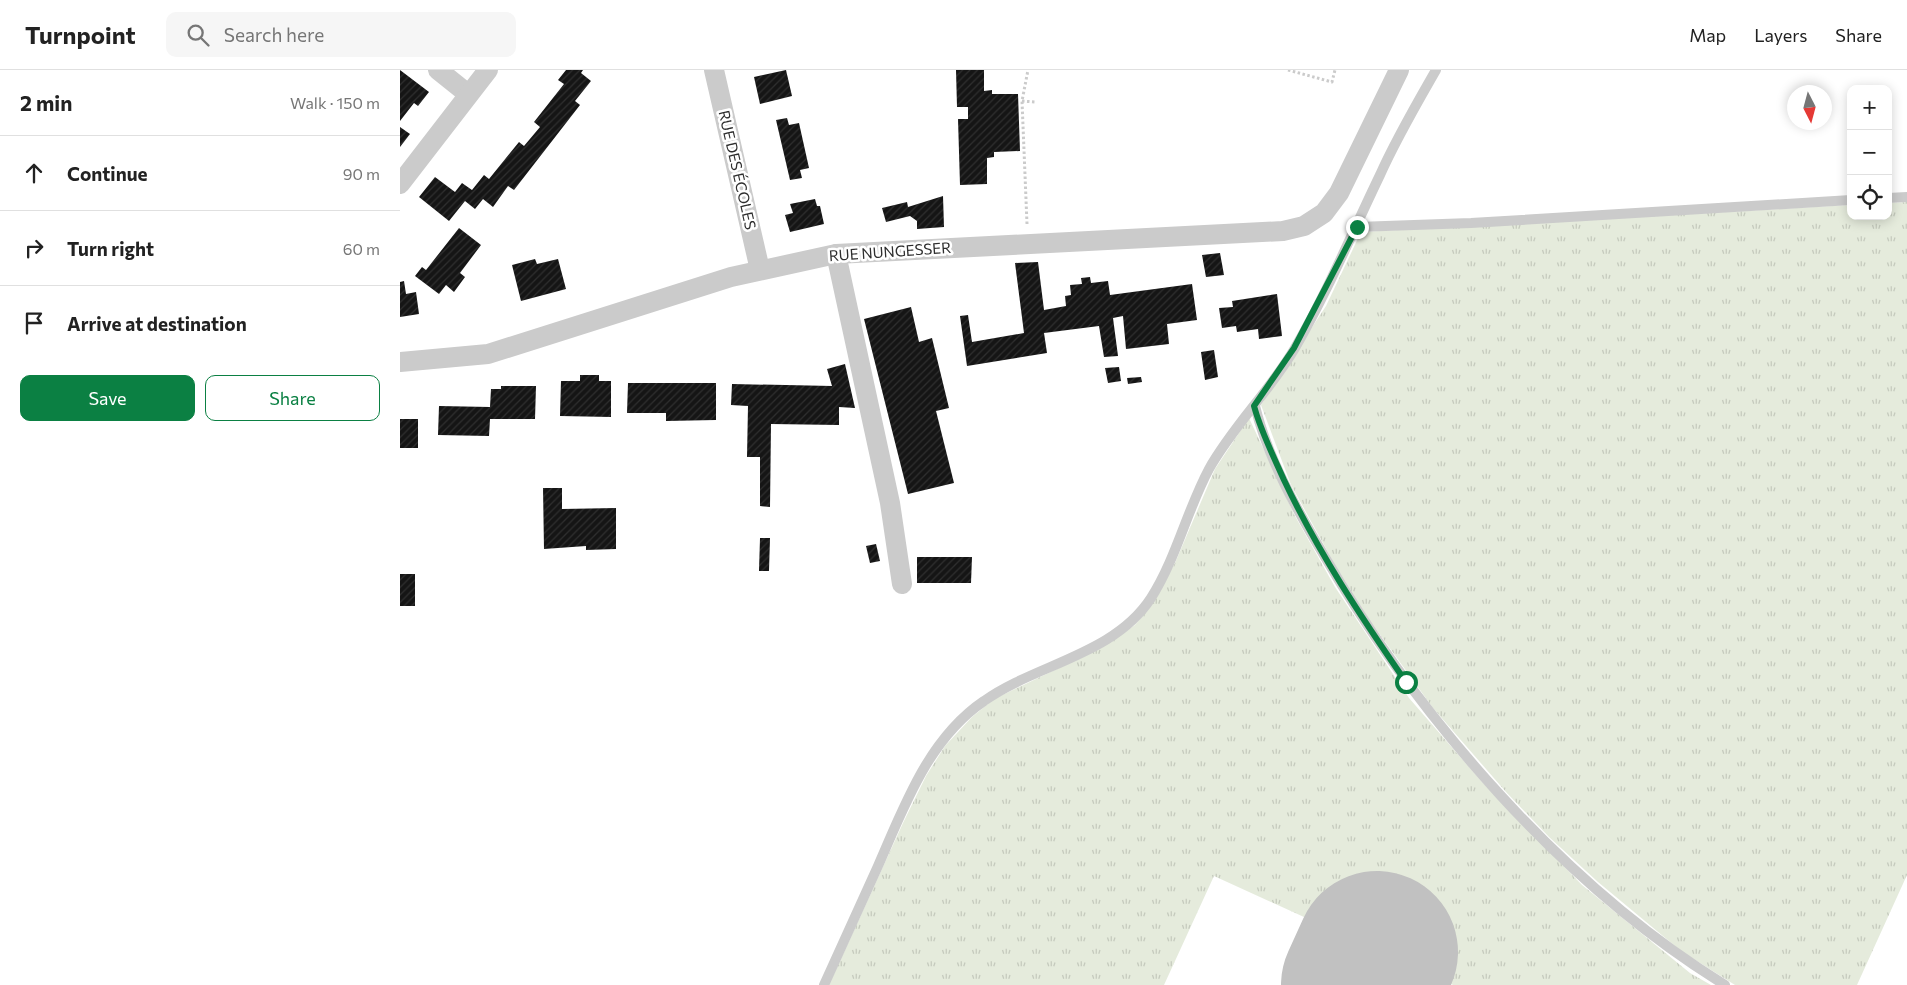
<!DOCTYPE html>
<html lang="en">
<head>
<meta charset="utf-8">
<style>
	:root { --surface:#fff; --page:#f6f6f6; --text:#222; --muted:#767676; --line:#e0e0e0; --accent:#0b8043 }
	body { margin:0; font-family:Commissioner,sans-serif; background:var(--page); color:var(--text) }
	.controls { position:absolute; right:15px; top:15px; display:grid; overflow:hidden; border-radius:10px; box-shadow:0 2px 12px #0003 }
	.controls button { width:45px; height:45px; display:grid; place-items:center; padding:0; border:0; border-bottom:1px solid var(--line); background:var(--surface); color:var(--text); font:25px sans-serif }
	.compass { position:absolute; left:1387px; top:15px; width:45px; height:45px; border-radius:50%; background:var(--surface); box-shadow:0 2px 12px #0003; rotate:174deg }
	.stop { position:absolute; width:15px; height:15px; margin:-11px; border:4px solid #0b8043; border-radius:50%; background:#fff }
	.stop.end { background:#0b8043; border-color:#fff; box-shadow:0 1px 5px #0008 }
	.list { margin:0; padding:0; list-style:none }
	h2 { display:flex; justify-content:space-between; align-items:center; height:65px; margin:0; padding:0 20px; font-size:21px }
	h2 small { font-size:16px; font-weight:400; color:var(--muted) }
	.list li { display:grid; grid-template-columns:32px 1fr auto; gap:15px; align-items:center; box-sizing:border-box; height:75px; padding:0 20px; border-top:1px solid var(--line) }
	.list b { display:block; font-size:19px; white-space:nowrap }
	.list em { font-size:16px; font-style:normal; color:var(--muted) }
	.actions { display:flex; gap:10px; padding:15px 20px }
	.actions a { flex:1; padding:11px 0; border:1px solid var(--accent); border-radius:10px; text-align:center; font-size:18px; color:var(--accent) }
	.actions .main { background:var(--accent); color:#fff }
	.icon { flex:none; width:28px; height:28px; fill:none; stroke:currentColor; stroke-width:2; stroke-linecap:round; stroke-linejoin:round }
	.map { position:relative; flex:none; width:1507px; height:915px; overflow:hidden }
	header { display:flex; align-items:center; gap:30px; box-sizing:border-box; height:70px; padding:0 25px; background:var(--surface); border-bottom:1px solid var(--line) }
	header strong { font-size:24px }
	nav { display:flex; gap:28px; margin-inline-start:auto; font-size:18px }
	.search { width:350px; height:45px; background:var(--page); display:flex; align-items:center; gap:12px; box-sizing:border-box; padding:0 18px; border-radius:10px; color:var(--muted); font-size:19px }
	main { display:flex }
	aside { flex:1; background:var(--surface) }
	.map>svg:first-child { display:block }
</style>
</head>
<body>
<header>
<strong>Turnpoint</strong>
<div class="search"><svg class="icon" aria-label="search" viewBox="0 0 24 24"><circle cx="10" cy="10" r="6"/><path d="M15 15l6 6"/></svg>Search here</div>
<nav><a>Map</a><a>Layers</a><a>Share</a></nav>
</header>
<main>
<aside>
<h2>2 min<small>Walk · 150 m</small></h2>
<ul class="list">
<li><svg class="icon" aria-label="ahead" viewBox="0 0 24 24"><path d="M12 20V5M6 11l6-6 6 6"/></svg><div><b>Continue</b></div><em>90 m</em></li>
<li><svg class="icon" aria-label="right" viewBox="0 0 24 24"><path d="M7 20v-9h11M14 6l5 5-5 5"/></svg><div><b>Turn right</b></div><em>60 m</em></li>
<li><svg class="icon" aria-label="arrive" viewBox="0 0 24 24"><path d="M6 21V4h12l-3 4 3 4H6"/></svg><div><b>Arrive at destination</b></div></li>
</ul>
<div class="actions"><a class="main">Save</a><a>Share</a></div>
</aside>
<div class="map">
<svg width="1507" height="915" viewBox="0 0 1507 915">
	<defs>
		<pattern id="grass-tufts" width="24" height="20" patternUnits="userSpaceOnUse" patternTransform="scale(1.25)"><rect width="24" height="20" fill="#e5ebdc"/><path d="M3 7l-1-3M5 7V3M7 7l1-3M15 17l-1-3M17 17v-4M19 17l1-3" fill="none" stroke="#c5cabd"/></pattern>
		<pattern id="building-hatch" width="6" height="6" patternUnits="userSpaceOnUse" patternTransform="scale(1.25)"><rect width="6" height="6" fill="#151515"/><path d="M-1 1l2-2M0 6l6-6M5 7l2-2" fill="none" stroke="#2f2f2f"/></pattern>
	</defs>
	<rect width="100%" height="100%" fill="#fff"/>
	<g fill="url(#grass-tufts)">
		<path d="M1507,132v673l-50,110h-122l-54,-34 -83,-69 -49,-45 -43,-45 -73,-84 -65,-90 -34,-55 -43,-78 -30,-80 65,-99 35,-74 490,-27v11h37v-13z"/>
		<path d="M849,348l46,98 40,71 74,111 73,84 100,103 108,88 21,12h-258l-239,-109 -50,109h-335l74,-162 23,-47 19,-30 27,-29 22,-18 107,-51 34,-23 12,-14 28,-48 40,-94z"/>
	</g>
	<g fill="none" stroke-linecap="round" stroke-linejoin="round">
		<path stroke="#c1c1c1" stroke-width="162" d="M962,915l15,-33"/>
	</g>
	<g fill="url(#building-hatch)">
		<path d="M0,0l29,22 -11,14 -4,-3 -14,18z"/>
		<path d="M166,0h17l-2,3 10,8 -16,20 5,4 -66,85 -6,-4 -15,21 -10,-8 -8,10 -10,-8 -16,20 -30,-24 16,-20 20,15 7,-9 10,7 12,-15 5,4 30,-37 5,4 16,-19 -6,-5 30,-38 -6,-4z"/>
		<path d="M386,0l6,26 -32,8 -6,-27z"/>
		<path d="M556,0h28v21l8,-1v4h26l2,57 -26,1v5l-7,1v26l-27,1 -2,-66h10v-12h-11z"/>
		<path d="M387,48l2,7 10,-2 10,45 -9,2 2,8 -12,2 -14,-60z"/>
		<path d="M0,57l10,7 -10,13z"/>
		<path d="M543,126l1,31 -27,2v-8l-7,-5 -24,6 -4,-14 25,-6 1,5z"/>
		<path d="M415,129l2,7h3l4,18 -34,8 -5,-17 8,-2 -3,-9z"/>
		<path d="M59,158l22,17 -21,28 5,4 -11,15 -8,-7 -7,9 -24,-18 7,-9 4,3z"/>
		<path d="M820,183l4,22 -18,2 -4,-22z"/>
		<path d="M135,189l2,5 21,-5 8,30 -45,12 -9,-36z"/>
		<path d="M638,192l6,48 22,-4 -1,-10 6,-1 -1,-10 12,-1 -1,-6 9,-1 1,6 17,-2 2,14 82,-11 5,36 -30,4 2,20 -43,5 -3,-33 -10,2 5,38 -14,1 -5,-31 -55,7 3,20 -80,13 -7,-50 8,-1 4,27 52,-9 -9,-70z"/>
		<path d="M4,211l2,13 10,-2 3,22 -19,3v-35z"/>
		<path d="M877,224l5,42 -23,3 -1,-10 -21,3 -1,-6 -14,2 -3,-20 14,-1 -1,-6z"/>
		<path d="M511,237l8,35 13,-4 17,70 -13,3 18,72 -46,11 -44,-175z"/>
		<path d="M814,280l4,27 -13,3 -4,-28z"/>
		<path d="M445,294l10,44 -16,-1v18l-68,-1 -1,83 -10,-1v-49h-13l1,-51 -17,-1 1,-21 100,2 -5,-17z"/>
		<path d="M719,297l2,14 -13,2 -3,-15z"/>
		<path d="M180,305h19v6h12v36l-51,-1 1,-35h19z"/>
		<path d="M741,307l1,5 -14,2 -1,-6z"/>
		<path d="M228,313h88v37l-50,1v-8h-39z"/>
		<path d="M101,316h35l-1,33h-45l-1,17 -51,-1 1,-29 51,1 1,-18h10z"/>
		<rect x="0" y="349" width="18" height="29"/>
		<path d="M143,418h19v21l54,-1v41l-30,1v-4l-42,3z"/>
		<path d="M360,468h10l-1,33h-10z"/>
		<path d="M476,474l4,17 -10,2 -4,-17z"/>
		<path d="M517,487h55l-1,26h-54z"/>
		<rect x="0" y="504" width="15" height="32"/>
	</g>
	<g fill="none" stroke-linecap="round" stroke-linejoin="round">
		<g stroke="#cbcbcb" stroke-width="3" stroke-dasharray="2.5 2.5" stroke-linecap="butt">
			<path d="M888,0l44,12 3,-12"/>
			<path d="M622,31l13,1"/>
			<path d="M627,154l-5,-123 6,-31"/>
		</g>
		<g stroke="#cbcbcb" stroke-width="10">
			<path d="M1488,128l19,-1"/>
			<path d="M957,157l114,-4 380,-23"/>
			<path d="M855,336c13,53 42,104 70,151 95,163 239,329 400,428"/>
			<path d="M424,915c18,-40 36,-79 54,-119 26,-59 50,-127 106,-165 52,-37 130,-46 167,-103 25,-39 36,-88 58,-129 24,-43 61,-78 86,-121 32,-55 57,-115 85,-173 16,-36 36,-70 56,-105"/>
		</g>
		<g stroke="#cbcbcb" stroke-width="20">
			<path d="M38,0l30,24"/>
			<path d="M314,0l46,200"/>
			<path d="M0,114l88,-114"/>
			<path d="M436,184l54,249 12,81"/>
			<path d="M0,292l88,-8 243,-77 105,-23 447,-23 21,-5 20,-13 15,-20 60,-123"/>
		</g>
	</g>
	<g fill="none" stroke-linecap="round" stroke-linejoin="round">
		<path stroke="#0b8043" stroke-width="6" d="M957,157l-63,121 -40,58c7,26 19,49 30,74 34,72 77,137 122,202"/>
	</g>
	<g text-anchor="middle" stroke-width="5" stroke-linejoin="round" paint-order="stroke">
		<g font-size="15" fill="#2e2e2e" stroke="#fff">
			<text transform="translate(337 100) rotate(77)" y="5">RUE DES ÉCOLES</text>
			<text transform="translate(490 182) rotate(-4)" y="5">RUE NUNGESSER</text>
		</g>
	</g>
</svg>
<div class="controls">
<button>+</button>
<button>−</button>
<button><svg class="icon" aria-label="locate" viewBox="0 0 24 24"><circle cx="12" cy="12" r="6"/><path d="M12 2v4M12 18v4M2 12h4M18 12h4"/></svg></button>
</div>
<svg class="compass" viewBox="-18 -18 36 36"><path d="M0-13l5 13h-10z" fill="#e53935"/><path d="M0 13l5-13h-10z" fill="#767676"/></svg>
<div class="stop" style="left:1006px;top:612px"></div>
<div class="stop end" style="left:957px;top:157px"></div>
</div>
</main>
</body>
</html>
